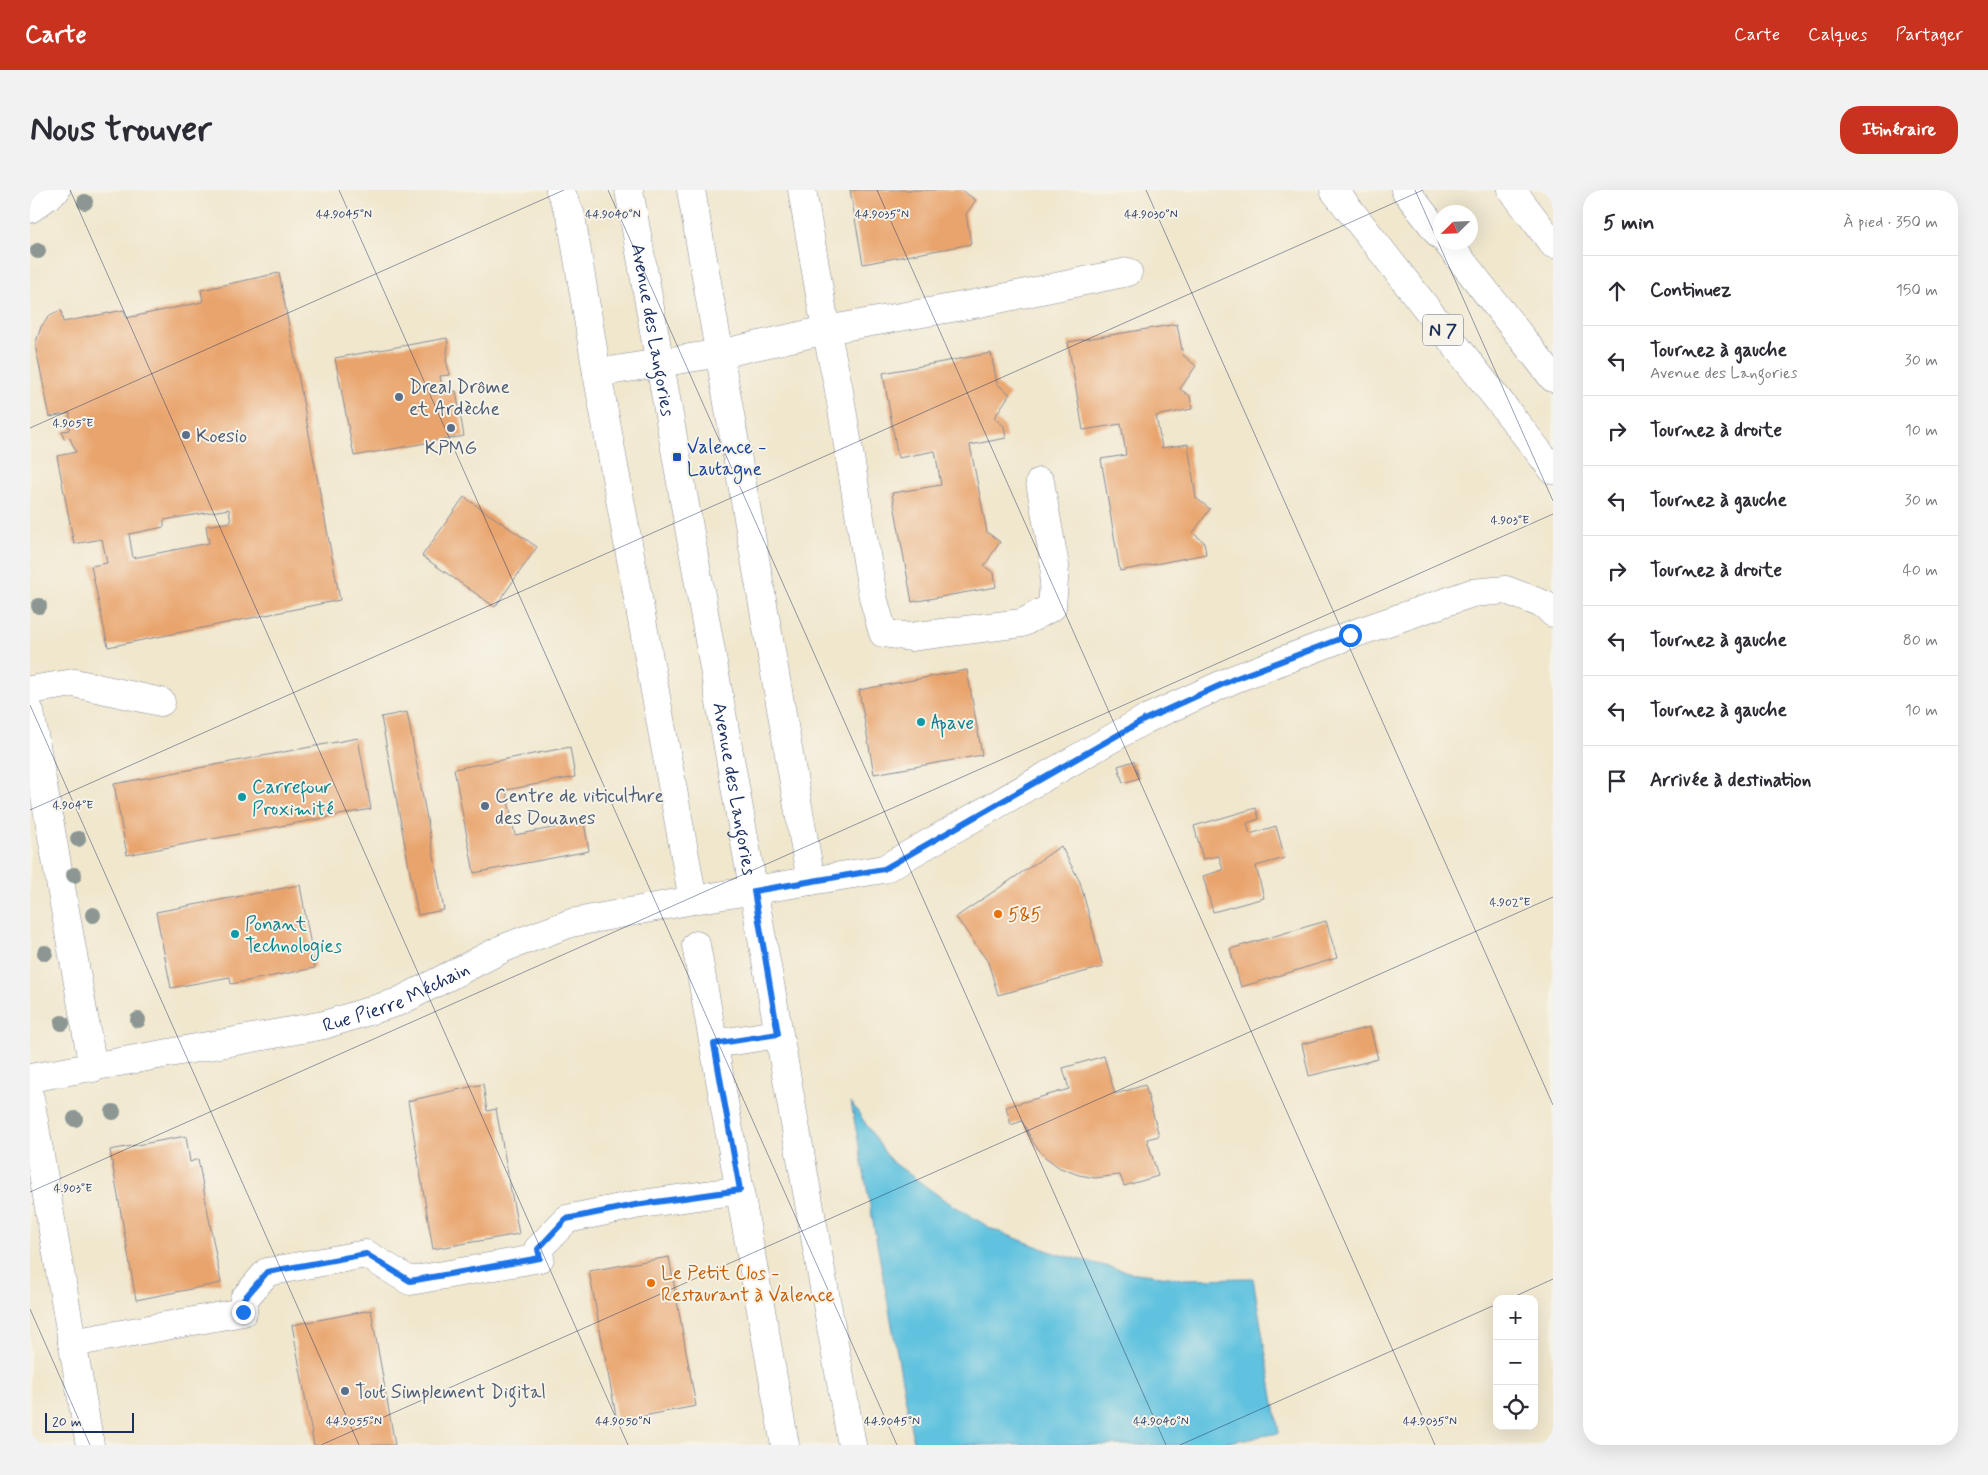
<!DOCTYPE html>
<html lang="fr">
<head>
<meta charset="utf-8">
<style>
	:root { --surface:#fff; --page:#f2f2f3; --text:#2b2b33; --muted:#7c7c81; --line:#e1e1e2; --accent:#c8321e }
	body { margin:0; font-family:Mynerve,sans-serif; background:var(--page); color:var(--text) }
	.controls { position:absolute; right:15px; bottom:15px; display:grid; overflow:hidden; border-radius:10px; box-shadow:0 5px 20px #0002 }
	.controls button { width:45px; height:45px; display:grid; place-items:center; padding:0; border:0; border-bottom:1px solid var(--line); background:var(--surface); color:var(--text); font:25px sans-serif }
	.compass { position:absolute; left:1403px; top:15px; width:45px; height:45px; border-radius:50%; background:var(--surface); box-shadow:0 5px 20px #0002; rotate:246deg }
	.scale { position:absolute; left:15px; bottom:12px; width:89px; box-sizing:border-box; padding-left:5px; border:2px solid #1b2f5e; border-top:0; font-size:14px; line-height:18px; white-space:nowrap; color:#1b2f5e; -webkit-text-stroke:4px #f7f3e8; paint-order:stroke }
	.stop { position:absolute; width:15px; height:15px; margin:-11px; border:4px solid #1a73e8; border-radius:50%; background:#fff }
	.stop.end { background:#1a73e8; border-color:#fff; box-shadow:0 1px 5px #0008 }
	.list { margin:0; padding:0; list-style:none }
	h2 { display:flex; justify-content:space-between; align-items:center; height:65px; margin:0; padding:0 20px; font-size:21px }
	h2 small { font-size:16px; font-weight:400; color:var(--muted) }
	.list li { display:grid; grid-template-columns:32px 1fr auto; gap:15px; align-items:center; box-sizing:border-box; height:70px; padding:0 20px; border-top:1px solid var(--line) }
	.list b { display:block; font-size:19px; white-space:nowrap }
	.list p { margin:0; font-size:16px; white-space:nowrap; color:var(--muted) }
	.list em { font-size:16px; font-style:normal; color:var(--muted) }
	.icon { flex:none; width:28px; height:28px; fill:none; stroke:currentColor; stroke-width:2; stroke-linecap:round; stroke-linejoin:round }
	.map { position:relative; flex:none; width:1523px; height:1255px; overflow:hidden; border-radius:20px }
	header { display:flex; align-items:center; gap:30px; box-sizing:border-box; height:70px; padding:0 25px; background:var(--accent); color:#fff }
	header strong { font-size:24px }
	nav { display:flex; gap:28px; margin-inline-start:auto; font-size:18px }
	.intro { display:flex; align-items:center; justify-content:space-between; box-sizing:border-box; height:120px; padding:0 30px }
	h1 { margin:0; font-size:35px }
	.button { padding:12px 22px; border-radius:20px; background:var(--accent); color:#fff; font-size:18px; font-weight:700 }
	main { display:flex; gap:30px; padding:0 30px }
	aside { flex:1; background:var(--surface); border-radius:20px; box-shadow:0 5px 20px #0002 }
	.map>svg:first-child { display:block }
</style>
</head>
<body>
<header>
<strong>Carte</strong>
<nav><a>Carte</a><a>Calques</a><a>Partager</a></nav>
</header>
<div class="intro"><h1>Nous trouver</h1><a class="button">Itinéraire</a></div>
<main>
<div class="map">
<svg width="1523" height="1255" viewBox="0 0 1523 1255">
	<rect width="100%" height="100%" fill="#f7f3e8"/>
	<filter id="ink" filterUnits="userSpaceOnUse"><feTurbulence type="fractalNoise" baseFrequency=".02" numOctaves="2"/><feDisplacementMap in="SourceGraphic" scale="10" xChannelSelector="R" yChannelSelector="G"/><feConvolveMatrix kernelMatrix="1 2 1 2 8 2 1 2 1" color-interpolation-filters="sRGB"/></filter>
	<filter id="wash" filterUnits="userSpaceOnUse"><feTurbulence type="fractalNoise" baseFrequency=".0096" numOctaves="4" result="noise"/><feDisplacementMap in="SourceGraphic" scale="20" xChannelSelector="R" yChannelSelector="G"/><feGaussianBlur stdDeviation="1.12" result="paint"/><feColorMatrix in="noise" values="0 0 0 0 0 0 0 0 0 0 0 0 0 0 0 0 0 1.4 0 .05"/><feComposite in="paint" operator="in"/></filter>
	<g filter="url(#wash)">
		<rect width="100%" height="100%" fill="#f0e7cd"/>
		<path fill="#61c2df" stroke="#3e789e" d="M821,912l39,58 53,39 49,30 62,24 75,19 55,7 69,-1 26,155 -68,12h-297z"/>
		<g id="blocks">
			<g fill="#e9a46d" fill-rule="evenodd">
				<path d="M820,0h111l15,10 -10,14 5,30 -108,20z"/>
				<path d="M249,83l61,327 -232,47 -17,-81 16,-3 -5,-24 -28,5 -17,-88 19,-4 -6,-14 -6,1 -2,-8 7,-1 1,-17 -20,4 -14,-68v-7l5,-15 9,-12 11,-5 2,12 61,-12 2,8 77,-16 -2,-12zM199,319l2,13 -25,4 3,17 -76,15 -4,-24 35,-7v-7z"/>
				<path d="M1147,134l6,31 13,11 -16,23 10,7 2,13 -36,7 6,32 26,-4 8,54 14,11 -17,24 11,9 2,12 -86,17 -19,-112 25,-4 -5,-31 -38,6 -15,-88z"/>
				<path d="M417,148l1,8 -2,14 4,15 -10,1 3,17 13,-2 8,45 -110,20 -19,-98z"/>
				<path d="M961,163l6,31 13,10 -16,24 10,8 2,12 -36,7 17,87 13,10 -16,24 10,7 2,14 -84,15 -20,-109 49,-8 -6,-34 -37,7 -15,-85z"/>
				<path d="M434,307l73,50 -42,60 -73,-51z"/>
				<path d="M937,480l15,85 -108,19 -15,-84z"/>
				<path d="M377,522l37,198 -26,5 -37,-198z"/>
				<path d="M328,548l13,71 -244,46 -13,-71z"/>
				<path d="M540,557l5,30 -69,13 9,45 69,-13 5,29 -115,22 -20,-104z"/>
				<path d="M1104,571l5,17 -16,5 -5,-17z"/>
				<path d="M1226,618l3,11 -12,4 3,11 26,-8 9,32 -29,8 8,32 -51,14 -10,-36 20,-6 -4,-14 -16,3 -9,-33z"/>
				<path d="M1031,656l19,36 23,85 -105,28 -10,-33 -32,-45z"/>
				<path d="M270,695l15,83 -84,16 -1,-7 -59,11 -15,-76z"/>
				<path d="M1296,731l11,37 -96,29 -11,-38z"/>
				<path d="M1340,837l8,32 -69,17 -7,-32z"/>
				<path d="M1074,866l11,38 30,-9 14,51 -12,3 11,37 -34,10 -4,-11 -25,3 -16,-3 -19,-7 -15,-11 -11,-13 -12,-23 -11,4 -5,-18 63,-18 -6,-21z"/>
				<path d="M453,894l4,27 9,-2 23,125 -86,15 -25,-148z"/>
				<path d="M156,946l4,26 8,-3 23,124 -85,17 -26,-150z"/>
				<path d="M639,1067l27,149 -79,15 -28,-150z"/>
				<path d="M341,1120l24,135h-81l-22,-120z"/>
			</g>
		</g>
	</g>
	<g filter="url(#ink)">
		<use href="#blocks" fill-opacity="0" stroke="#868b96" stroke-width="1"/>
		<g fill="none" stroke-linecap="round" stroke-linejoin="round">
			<g stroke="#868b96" stroke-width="29">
				<g id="minor">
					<path d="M530,0l11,26 26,157 96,527"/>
					<path id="s1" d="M599,0l223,1255"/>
					<path d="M661,0l120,691"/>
					<path d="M772,0l24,140 12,55 35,212 10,36 27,4 112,-14 30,-16 3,-41 -15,-84"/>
					<path d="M1482,0l41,54"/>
					<path d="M0,19l26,-19"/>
					<path d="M567,183l136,-22 93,-21 148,-26 154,-32"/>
					<path d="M0,500l44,-7 87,19"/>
					<path d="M0,522l63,356"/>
					<path d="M666,755l89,500"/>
					<path d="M684,854l64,-10"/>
					<path id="s2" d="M0,888l294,-53 74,-23 106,-54 67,-25 122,-23 191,-31 260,-149 90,-41 116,-44 122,-42 34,-3 39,15 8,8"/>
					<path d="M0,908l60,347"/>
					<path d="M42,1153l171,-31 1,-13 23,-27 99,-18 44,27 130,-23 -2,-9 29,-30 68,-14 105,-15"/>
				</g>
			</g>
			<g stroke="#868b96" stroke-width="29">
				<g id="highway">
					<path d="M1304,0l219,280"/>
					<path d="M1375,0l35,45"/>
					<path d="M1417,52l106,136"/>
				</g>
			</g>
			<use href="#minor" stroke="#fff" stroke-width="28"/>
			<use href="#highway" stroke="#fff" stroke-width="28"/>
		</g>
		<g fill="#8c9794">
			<circle cx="55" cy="12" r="8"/>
			<circle cx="8" cy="61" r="8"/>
			<circle cx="9" cy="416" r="8"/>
			<circle cx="48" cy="649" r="8"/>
			<circle cx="44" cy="685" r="8"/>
			<circle cx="63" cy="725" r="8"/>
			<circle cx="15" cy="763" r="8"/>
			<circle cx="108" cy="830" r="8"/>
			<circle cx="32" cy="833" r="8"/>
			<circle cx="83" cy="922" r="8"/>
			<circle cx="45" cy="929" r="8"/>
		</g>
	</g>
	<g fill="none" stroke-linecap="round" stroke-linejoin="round" filter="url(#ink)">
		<path stroke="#1a73e8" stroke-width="6" d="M213,1122l1,-13 23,-27 99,-18 44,27 130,-23 -2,-9 28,-30 69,-14 105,-15 -26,-146 64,-10 -24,-143 130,-22 260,-149 90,-41 116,-44"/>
	</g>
	<path fill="none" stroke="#1b2f5e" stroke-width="1" stroke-opacity="0.45" d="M40,0l558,1255M309,0l558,1255M578,0l558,1255M847,0l558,1255M1116,0l407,915M1385,0l138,311M0,238l534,-238M0,515l329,740M0,620l1393,-620M0,1002l1523,-678M1479,1109l44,-20M0,1119l60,136M291,1255l1232,-548M1150,1255l317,-141"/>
	<g fill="#5c6f8a" stroke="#f7f3e8" stroke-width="2">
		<circle cx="369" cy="207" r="5"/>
		<circle cx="421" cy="238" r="5"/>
		<circle cx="156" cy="245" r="5"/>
		<circle cx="455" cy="616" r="5"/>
		<circle cx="315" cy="1201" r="5"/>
	</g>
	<rect fill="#1a4fb4" stroke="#f7f3e8" stroke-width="2" x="642" y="262" width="10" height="10" rx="2.5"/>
	<g fill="#0f9aa8" stroke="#f7f3e8" stroke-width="2">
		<circle cx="891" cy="532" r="5"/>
		<circle cx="212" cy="607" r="5"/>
		<circle cx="205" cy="744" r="5"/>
	</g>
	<g fill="#e8710a" stroke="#f7f3e8" stroke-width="2">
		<circle cx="968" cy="724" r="5"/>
		<circle cx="621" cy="1093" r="5"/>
	</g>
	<g text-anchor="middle" stroke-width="4" stroke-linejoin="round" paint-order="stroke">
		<rect fill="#f7f3e8" stroke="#5d6a87" stroke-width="1" x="1393" y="124.5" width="40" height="31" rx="4"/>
		<g font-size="18" font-weight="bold" fill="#1b2f5e">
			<text x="1413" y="146">N 7</text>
		</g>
		<g font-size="19" fill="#1b2f5e" stroke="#f7f3e8">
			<text dy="7" stroke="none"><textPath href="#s1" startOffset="142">Avenue des Langories</textPath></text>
			<text dy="7" stroke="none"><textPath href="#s1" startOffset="608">Avenue des Langories</textPath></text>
			<text dy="7" stroke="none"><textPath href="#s2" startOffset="376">Rue Pierre Méchain</textPath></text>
		</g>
		<g font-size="19" fill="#4e5e75" stroke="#f7f3e8" text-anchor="start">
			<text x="379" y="203">Dreal Drôme<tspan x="379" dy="22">et Ardèche</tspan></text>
			<text x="166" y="252">Koesio</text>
			<text x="421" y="264" text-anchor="middle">KPMG</text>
			<text x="465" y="612">Centre de viticulture<tspan x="465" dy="22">des Douanes</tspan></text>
			<text x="325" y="1208">Tout Simplement Digital</text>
		</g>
		<g font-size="19" fill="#164399" stroke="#f7f3e8" text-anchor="start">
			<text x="657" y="263">Valence -<tspan x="657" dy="22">Lautagne</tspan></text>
		</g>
		<g font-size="19" fill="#0d838f" stroke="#f7f3e8" text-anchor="start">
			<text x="901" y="539">Apave</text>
			<text x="222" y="603">Carrefour<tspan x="222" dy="22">Proximité</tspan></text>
			<text x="215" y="740">Ponant<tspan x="215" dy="22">Technologies</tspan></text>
		</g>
		<g font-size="19" fill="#c56008" stroke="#f7f3e8" text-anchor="start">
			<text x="978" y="731">5&amp;5</text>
			<text x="631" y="1089">Le Petit Clos -<tspan x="631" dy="22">Restaurant à Valence</tspan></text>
		</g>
	</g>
	<g font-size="12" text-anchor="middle" fill="#1b2f5e" stroke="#f7f3e8" stroke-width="4" stroke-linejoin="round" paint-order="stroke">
		<text x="314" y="28">44.9045°N</text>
		<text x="583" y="28">44.9040°N</text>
		<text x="852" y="28">44.9035°N</text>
		<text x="1121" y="28">44.9030°N</text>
		<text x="43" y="237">4.905°E</text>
		<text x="1480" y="334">4.903°E</text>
		<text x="43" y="619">4.904°E</text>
		<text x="1480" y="716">4.902°E</text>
		<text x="43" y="1002">4.903°E</text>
		<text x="324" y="1235">44.9055°N</text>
		<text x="593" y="1235">44.9050°N</text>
		<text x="862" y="1235">44.9045°N</text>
		<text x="1131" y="1235">44.9040°N</text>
		<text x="1400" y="1235">44.9035°N</text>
	</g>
</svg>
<div class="controls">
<button>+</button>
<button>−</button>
<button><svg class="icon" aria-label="locate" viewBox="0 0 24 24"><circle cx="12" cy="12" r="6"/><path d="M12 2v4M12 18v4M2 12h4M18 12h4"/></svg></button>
</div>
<svg class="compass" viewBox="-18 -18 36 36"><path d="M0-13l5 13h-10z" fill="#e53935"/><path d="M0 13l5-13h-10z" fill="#7c7c81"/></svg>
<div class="scale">20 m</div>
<div class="stop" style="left:1320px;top:445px"></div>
<div class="stop end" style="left:213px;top:1122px"></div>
</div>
<aside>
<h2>5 min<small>À pied · 350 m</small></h2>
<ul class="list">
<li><svg class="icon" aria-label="ahead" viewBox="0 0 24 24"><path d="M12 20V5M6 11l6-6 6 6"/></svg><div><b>Continuez</b></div><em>150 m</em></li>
<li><svg class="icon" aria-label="left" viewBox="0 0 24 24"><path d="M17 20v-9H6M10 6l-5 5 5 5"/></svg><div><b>Tournez à gauche</b><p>Avenue des Langories</p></div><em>30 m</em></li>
<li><svg class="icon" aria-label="right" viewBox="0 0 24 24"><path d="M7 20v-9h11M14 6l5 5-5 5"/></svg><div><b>Tournez à droite</b></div><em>10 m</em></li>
<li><svg class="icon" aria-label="left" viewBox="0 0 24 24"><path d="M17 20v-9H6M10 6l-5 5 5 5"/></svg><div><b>Tournez à gauche</b></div><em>30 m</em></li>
<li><svg class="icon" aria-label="right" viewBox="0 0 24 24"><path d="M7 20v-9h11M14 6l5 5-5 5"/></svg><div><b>Tournez à droite</b></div><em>40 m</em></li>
<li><svg class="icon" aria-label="left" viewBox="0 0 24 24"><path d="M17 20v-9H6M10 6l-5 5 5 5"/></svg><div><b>Tournez à gauche</b></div><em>80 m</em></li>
<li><svg class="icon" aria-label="left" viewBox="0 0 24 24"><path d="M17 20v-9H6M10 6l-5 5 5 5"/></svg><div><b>Tournez à gauche</b></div><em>10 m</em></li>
<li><svg class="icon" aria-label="arrive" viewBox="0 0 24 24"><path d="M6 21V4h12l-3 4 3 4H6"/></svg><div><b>Arrivée à destination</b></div></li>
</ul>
</aside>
</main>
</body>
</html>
